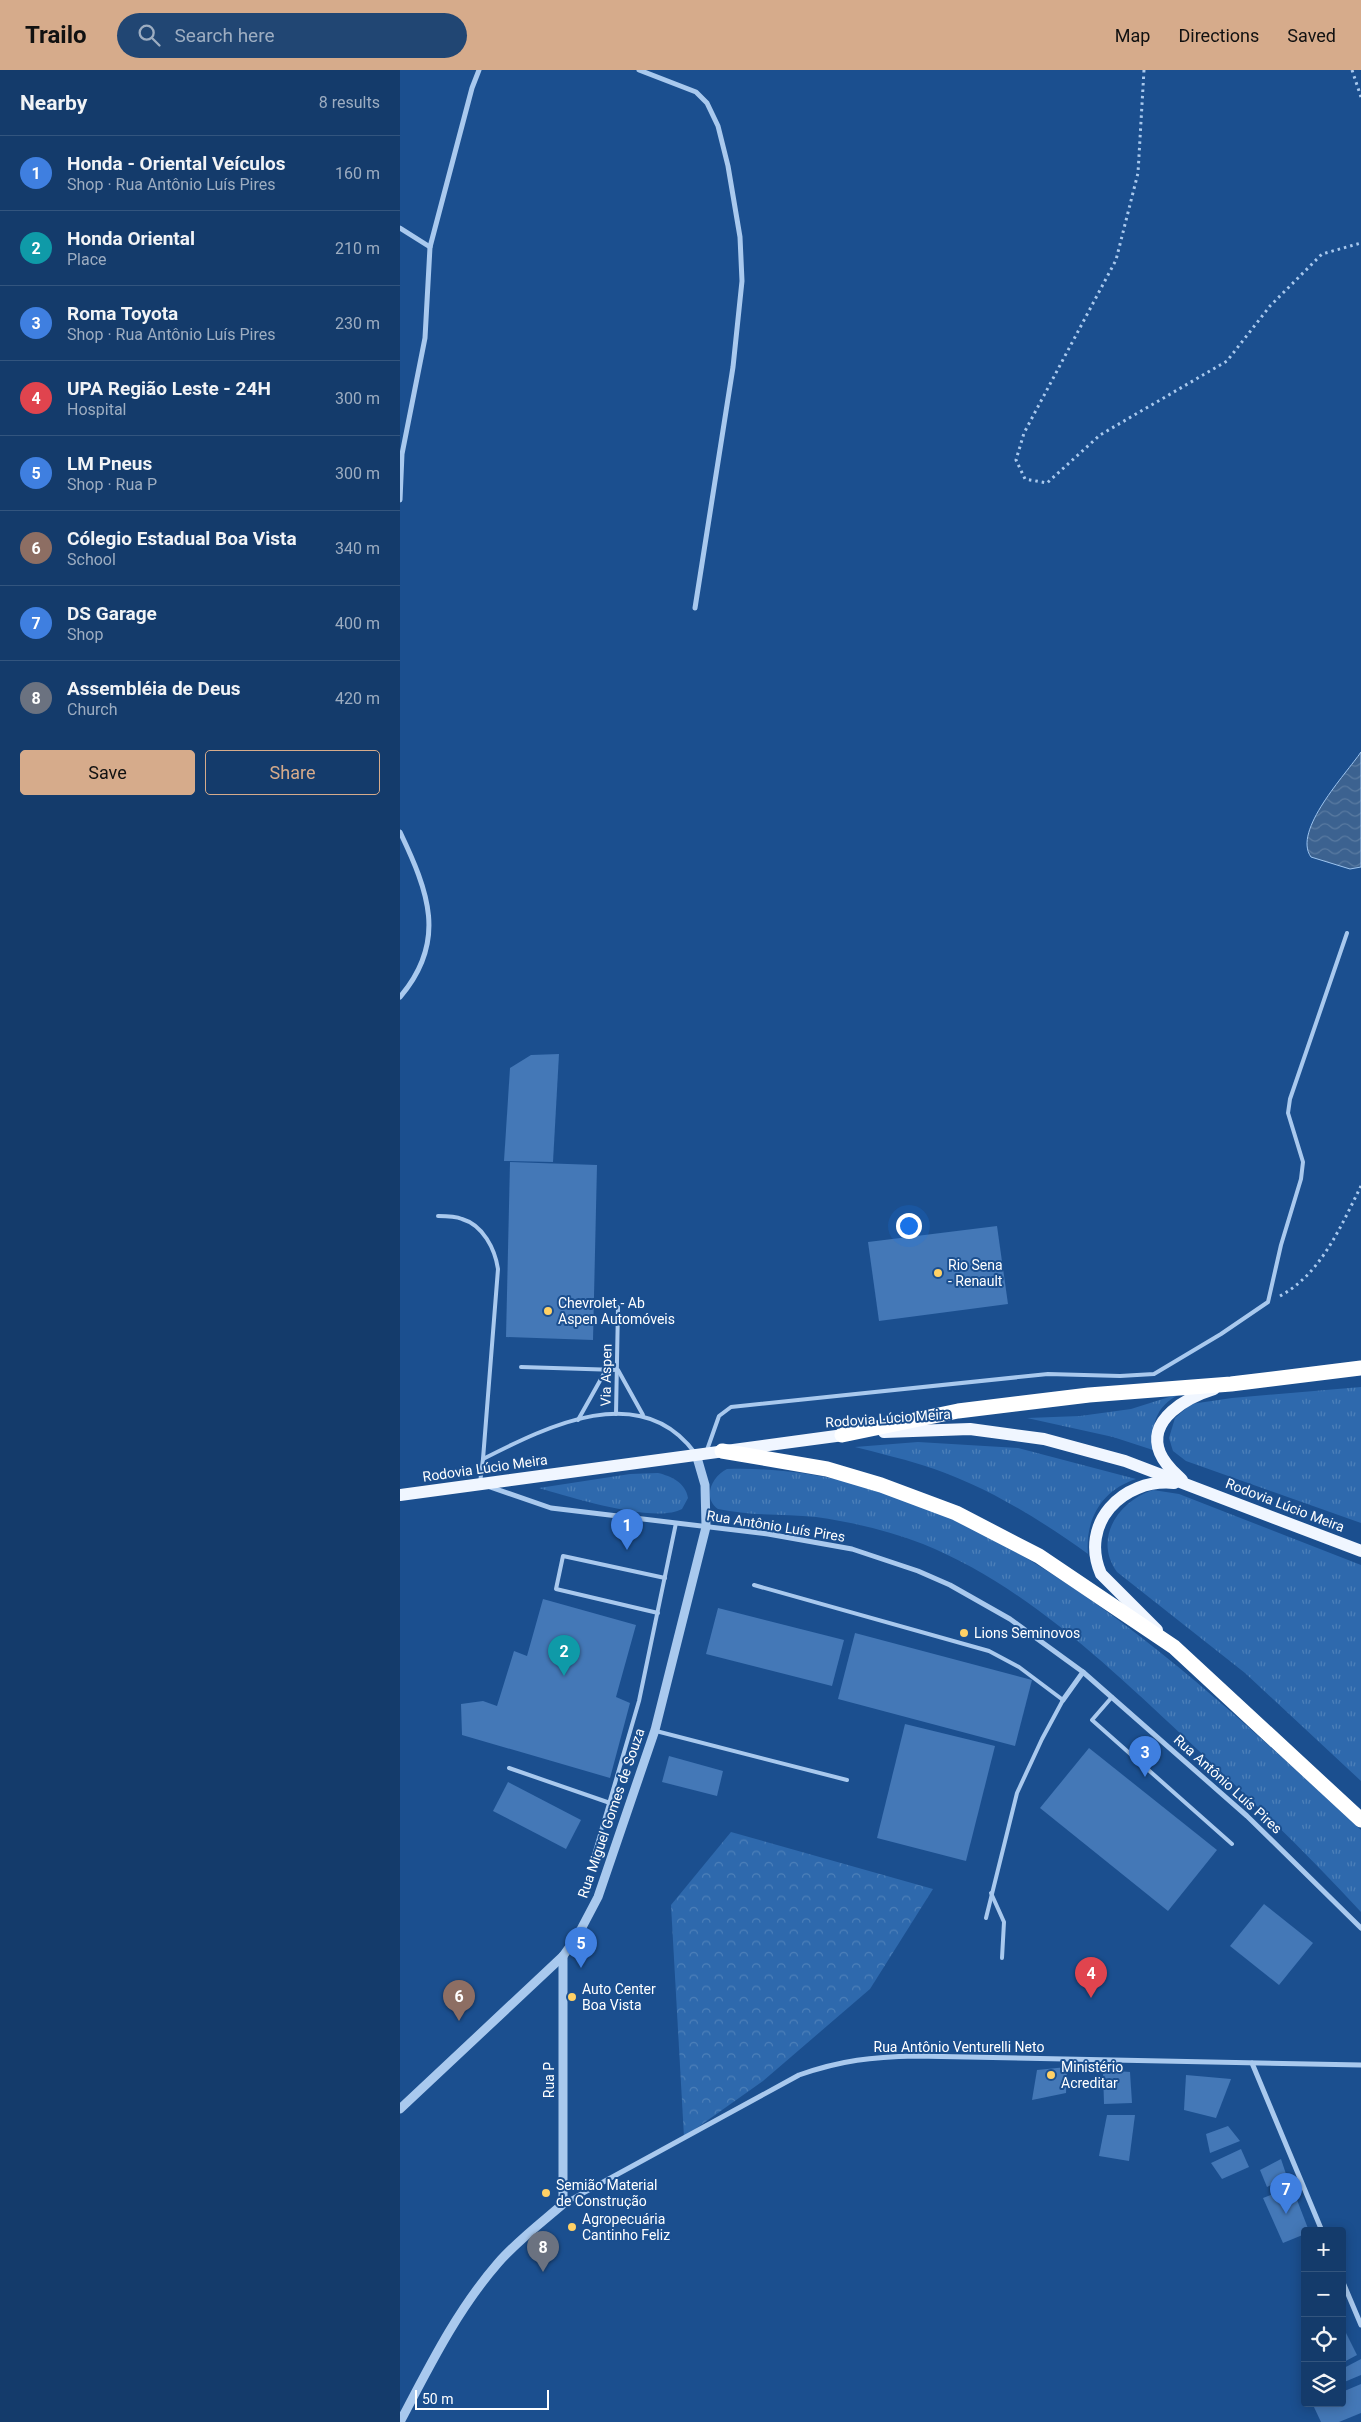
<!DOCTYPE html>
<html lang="en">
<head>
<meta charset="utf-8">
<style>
	:root { --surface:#143b6b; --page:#214673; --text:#f1f3f6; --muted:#9dadc1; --line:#33557e; --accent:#d6ab8b }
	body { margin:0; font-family:Roboto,sans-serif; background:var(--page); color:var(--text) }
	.controls { position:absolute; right:15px; bottom:15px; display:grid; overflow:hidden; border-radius:5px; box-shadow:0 2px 12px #0003 }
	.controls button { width:45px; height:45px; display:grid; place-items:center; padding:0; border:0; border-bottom:1px solid var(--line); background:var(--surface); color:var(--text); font:25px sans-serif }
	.scale { position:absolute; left:15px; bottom:12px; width:134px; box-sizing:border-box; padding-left:5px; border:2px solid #fff; border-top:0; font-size:14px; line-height:18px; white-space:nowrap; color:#fff; -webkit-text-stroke:4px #1b4f8f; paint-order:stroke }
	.you { position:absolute; left:508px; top:1155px; width:18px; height:18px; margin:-12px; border:4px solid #fff; border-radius:50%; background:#1a73e8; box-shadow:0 0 0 8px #1a73e833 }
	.badge { display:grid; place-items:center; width:32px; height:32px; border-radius:50%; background:var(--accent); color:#fff; font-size:16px; font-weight:700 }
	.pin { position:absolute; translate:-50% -41px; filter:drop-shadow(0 1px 2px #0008) }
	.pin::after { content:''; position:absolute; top:26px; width:18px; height:15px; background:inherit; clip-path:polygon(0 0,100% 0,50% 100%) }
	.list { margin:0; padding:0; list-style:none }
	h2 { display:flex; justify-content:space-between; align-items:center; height:65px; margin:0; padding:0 20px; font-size:21px }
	h2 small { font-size:16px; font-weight:400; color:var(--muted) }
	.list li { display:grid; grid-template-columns:32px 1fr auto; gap:15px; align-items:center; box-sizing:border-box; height:75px; padding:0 20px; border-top:1px solid var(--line) }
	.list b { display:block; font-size:19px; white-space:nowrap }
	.list p { margin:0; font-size:16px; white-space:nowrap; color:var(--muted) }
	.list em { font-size:16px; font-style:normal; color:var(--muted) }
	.actions { display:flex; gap:10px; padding:15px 20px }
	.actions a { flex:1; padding:11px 0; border:1px solid var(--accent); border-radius:5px; text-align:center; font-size:18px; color:var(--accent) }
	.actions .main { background:var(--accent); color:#111 }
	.icon { flex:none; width:28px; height:28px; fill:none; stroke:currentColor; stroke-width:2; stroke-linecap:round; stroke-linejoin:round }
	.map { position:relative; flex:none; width:961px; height:2352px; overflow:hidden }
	header { display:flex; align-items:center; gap:30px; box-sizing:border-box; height:70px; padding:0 25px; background:var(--accent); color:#111 }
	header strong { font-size:24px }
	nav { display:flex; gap:28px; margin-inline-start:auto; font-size:18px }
	.search { width:350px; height:45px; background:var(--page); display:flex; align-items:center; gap:12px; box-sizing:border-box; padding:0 18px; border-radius:28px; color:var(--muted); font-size:19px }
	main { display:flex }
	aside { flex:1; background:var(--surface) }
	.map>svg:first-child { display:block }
</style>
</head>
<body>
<header>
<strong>Trailo</strong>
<div class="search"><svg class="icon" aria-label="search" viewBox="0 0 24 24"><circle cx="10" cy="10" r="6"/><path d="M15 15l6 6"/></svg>Search here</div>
<nav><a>Map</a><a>Directions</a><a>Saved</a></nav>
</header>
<main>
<aside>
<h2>Nearby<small>8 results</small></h2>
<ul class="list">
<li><span class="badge" style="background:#3f7fe0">1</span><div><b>Honda - Oriental Veículos</b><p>Shop · Rua Antônio Luís Pires</p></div><em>160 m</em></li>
<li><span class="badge" style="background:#0f9aa8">2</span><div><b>Honda Oriental</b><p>Place</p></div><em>210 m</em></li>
<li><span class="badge" style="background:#3f7fe0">3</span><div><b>Roma Toyota</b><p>Shop · Rua Antônio Luís Pires</p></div><em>230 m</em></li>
<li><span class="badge" style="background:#e0444e">4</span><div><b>UPA Região Leste - 24H</b><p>Hospital</p></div><em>300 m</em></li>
<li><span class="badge" style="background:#3f7fe0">5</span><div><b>LM Pneus</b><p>Shop · Rua P</p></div><em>300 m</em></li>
<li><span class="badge" style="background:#8d6e63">6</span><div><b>Cólegio Estadual Boa Vista</b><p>School</p></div><em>340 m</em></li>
<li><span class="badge" style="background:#3f7fe0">7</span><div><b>DS Garage</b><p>Shop</p></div><em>400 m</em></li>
<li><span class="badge" style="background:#6b7280">8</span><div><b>Assembléia de Deus</b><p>Church</p></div><em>420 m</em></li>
</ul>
<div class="actions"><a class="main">Save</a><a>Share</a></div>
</aside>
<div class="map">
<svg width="961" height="2352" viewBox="0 0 961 2352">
	<defs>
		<pattern id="grass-tufts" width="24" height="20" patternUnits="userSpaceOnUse" patternTransform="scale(1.25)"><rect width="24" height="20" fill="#2e69ad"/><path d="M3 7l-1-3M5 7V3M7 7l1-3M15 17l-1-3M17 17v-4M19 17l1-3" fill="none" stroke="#4d80b9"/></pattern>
		<pattern id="park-crowns" width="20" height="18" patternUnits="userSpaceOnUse" patternTransform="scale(1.25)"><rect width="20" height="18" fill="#2e69ad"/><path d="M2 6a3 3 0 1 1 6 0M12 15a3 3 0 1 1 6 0" fill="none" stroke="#4d80b9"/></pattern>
		<pattern id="water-waves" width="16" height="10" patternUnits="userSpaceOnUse" patternTransform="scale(1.25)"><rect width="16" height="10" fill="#3c6290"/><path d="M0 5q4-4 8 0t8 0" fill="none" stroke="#597aa1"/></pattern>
	</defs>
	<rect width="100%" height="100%" fill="#1b4f8f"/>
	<g fill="url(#grass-tufts)">
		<path d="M961,1317v136l-175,-62 -13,-10 -4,-13 6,-20 16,-14 41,-6z"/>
		<path d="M785,1322c-28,11 -34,30 -32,58l-40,-13 -86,-19 53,-2 51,-7z"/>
		<path d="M518,1372l100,6 118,31c-34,11 -51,40 -48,75 -50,-36 -107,-71 -166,-89 -22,-7 -44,-12 -67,-18z"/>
		<path d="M327,1399c248,-8 464,205 634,361v82c-57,-62 -118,-120 -179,-177 -77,-72 -160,-151 -259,-191 -34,-13 -71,-22 -107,-27 -32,-3 -66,-1 -98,-8 -16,-11 -6,-33 9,-40z"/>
		<path d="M258,1403c13,3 28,10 30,25l-6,11c-27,15 -112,-12 -143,-21l91,-14z"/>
		<path d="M753,1420l26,4 182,71v216l-116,-108 -128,-101c-24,-33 1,-71 36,-82z"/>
	</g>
	<path fill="url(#park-crowns)" d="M331,1762l202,57 -63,100 -107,92 -79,56 -13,-232z"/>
	<path fill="url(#water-waves)" stroke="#9cc4f0" d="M961,682v115l-11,2 -39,-12c-19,-26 35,-83 50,-105z"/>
	<g fill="#4478b7">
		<path d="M159,984l-6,108 -49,-1 6,-93 21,-13z"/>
		<path d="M110,1092l87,3 -4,175 -87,-3z"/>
		<path d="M597,1156l11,78 -129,17 -11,-79z"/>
		<path d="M143,1529l93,26 -20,72 14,6 -20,75 -148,-43 -1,-31 22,-3 14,5 17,-55 13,5z"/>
		<path d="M318,1538l126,32 -12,46 -126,-32z"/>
		<path d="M455,1563l177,47 -17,66 -177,-47z"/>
		<path d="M505,1654l90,22 -29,115 -89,-23z"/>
		<path d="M689,1678l128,102 -49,61 -128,-103z"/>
		<path d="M269,1686l54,15 -6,25 -55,-14z"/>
		<path d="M108,1712l73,38 -15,29 -73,-38z"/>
		<path d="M864,1834l49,39 -34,42 -49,-39z"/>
		<path d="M667,1997l-1,26 -34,7 5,-30z"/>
		<path d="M703,2000l27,2 2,31 -28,1z"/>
		<path d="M786,2005l45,4 -15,39 -32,-8z"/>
		<path d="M707,2045h28l-6,46 -30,-5z"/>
		<path d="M828,2056l12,15 -30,12 -4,-19z"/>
		<path d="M841,2079l8,18 -27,12 -11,-16z"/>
		<path d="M881,2089l6,18 -20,10 -7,-17z"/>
		<path d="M892,2117l17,44h-4v3l-22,9 -20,-45z"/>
		<path d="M946,2263l11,22 -15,8v-28z"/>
		<path d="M961,2289v16l-19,8v-14z"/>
		<path d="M961,2314v29l-22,9h-18l-8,-17 29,-2v-11z"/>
	</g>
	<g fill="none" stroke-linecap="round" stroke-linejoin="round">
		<g stroke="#a9c9ee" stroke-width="3" stroke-dasharray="2.5 4" stroke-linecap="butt">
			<path d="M744,0l-6,103 -22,87 -92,173 -8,27 9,19 22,4 53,-48 127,-74 43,-55 52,-52 39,-11"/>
			<path d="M952,0l9,27"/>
			<path d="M880,1226c41,-22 61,-70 81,-110"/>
		</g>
		<g stroke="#a9c9ee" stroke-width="4">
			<path d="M38,1146c8,0 17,0 24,3 21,6 33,30 36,50l-15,190"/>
			<path d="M121,1297l97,3 25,45"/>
			<path d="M216,1344l2,-107"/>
			<path d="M178,1350l28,-50"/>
			<path d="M307,1380l12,-34 12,-9 317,-33 72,2 34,-2 67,-40 47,-32 13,-57 20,-66 2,-17 -15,-49 2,-14 57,-166"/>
			<path d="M80,1413l3,-24c65,-33 158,-80 212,-6"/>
			<path d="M354,1515l235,66 30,16 44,33 -21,39 -25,54 -31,125"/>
			<path d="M258,1543l-102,-24 7,-33 102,22"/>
			<path d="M712,1627l-20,23 140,124"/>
			<path d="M256,1661l191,49"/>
			<path d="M109,1698l101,35"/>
			<path d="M194,1785l45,-154 37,-178"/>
			<path d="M591,1823l13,29 -2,36"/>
		</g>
		<g stroke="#a9c9ee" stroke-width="5">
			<path d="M239,0l57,22 11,11 11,23 10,40 12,71 2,44 -9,86 -38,241"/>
			<path d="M0,158l30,19"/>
			<path d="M0,430l2,-46 23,-116 5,-91 42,-159 7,-18"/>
			<path d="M0,762c28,59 48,109 0,165"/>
			<path d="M90,1417l61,21 217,26 84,15 66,22 32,14 60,34 73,53 164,144 114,112"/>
			<path d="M663,1630l20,-28"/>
			<path d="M852,1993l70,168"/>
			<path d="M163,2134l236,-129c43,-15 73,-18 117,-19l445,9"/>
			<path d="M942,2210l19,45"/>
		</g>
		<g stroke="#a9c9ee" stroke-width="9">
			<path d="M0,2039l163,-153 15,-21 20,-38 57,-167 51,-203 -1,-42 -9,-31"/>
			<path d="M0,2352c29,-55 57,-112 98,-159 19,-22 43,-40 65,-59v-248"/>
		</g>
		<g stroke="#f0f6ff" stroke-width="12">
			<path d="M484,1362l86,-3 74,10 81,22 236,90"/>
			<path d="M782,1410c-8,-8 -17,-15 -22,-27 -14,-34 28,-56 54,-64"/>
			<path d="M0,1425l451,-61"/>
			<path d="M757,1560l-56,-56c-22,-50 21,-96 73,-91"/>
		</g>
		<g stroke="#fff" stroke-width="15">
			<path d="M442,1365l116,-24 131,-16 142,-11 130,-16"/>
			<path d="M322,1381l105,18 54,16 75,28 83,43 135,91 187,173"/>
		</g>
	</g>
	<g fill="#ffd166" stroke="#1b4f8f" stroke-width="2">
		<circle cx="538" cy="1203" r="5"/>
		<circle cx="148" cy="1241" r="5"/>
		<circle cx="564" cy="1563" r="5"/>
		<circle cx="172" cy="1927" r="5"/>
		<circle cx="651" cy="2005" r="5"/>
		<circle cx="146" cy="2123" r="5"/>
		<circle cx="172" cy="2157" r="5"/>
	</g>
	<g text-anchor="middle" stroke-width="4" stroke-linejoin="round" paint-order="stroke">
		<g font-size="14" fill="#fff" stroke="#1b4f8f" text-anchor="start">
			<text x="548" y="1200">Rio Sena<tspan x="548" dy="16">- Renault</tspan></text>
			<text x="158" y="1238">Chevrolet - Ab<tspan x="158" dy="16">Aspen Automóveis</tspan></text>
			<text x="574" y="1568">Lions Seminovos</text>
			<text x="182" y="1924">Auto Center<tspan x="182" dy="16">Boa Vista</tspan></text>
			<text x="661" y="2002">Ministério<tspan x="661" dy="16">Acreditar</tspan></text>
			<text x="156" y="2120">Semião Material<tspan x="156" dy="16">de Construção</tspan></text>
			<text x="182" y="2154">Agropecuária<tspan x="182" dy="16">Cantinho Feliz</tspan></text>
		</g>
		<g font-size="14" fill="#fff" stroke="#1b4f8f">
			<text transform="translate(206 1305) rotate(-89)" y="5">Via Aspen</text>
			<text transform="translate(488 1348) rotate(-4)" y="5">Rodovia Lúcio Meira</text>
			<text transform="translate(85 1398) rotate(-8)" y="5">Rodovia Lúcio Meira</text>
			<text transform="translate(885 1435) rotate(21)" y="5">Rodovia Lúcio Meira</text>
			<text transform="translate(376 1456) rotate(9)" y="5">Rua Antônio Luís Pires</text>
			<text transform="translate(828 1714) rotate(42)" y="5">Rua Antônio Luís Pires</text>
			<text transform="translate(211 1743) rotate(-71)" y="5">Rua Miguel Gomes de Souza</text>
			<text x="559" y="1982">Rua Antônio Venturelli Neto</text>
			<text transform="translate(149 2010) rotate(-90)" y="5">Rua P</text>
		</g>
	</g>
</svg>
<div class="controls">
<button>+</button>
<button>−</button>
<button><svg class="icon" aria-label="locate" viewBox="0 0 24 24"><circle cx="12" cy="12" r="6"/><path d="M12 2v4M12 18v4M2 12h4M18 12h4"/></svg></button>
<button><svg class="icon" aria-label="layers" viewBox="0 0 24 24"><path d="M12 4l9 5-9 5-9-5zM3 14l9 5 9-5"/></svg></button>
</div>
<div class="scale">50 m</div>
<div class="you"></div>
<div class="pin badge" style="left:227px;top:1480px;background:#3f7fe0">1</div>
<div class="pin badge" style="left:164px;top:1606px;background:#0f9aa8">2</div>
<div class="pin badge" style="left:745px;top:1707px;background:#3f7fe0">3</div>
<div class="pin badge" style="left:691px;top:1928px;background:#e0444e">4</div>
<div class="pin badge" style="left:181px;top:1898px;background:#3f7fe0">5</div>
<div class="pin badge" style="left:59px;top:1951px;background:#8d6e63">6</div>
<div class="pin badge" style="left:886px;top:2144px;background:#3f7fe0">7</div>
<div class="pin badge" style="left:143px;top:2202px;background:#6b7280">8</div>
</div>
</main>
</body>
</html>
